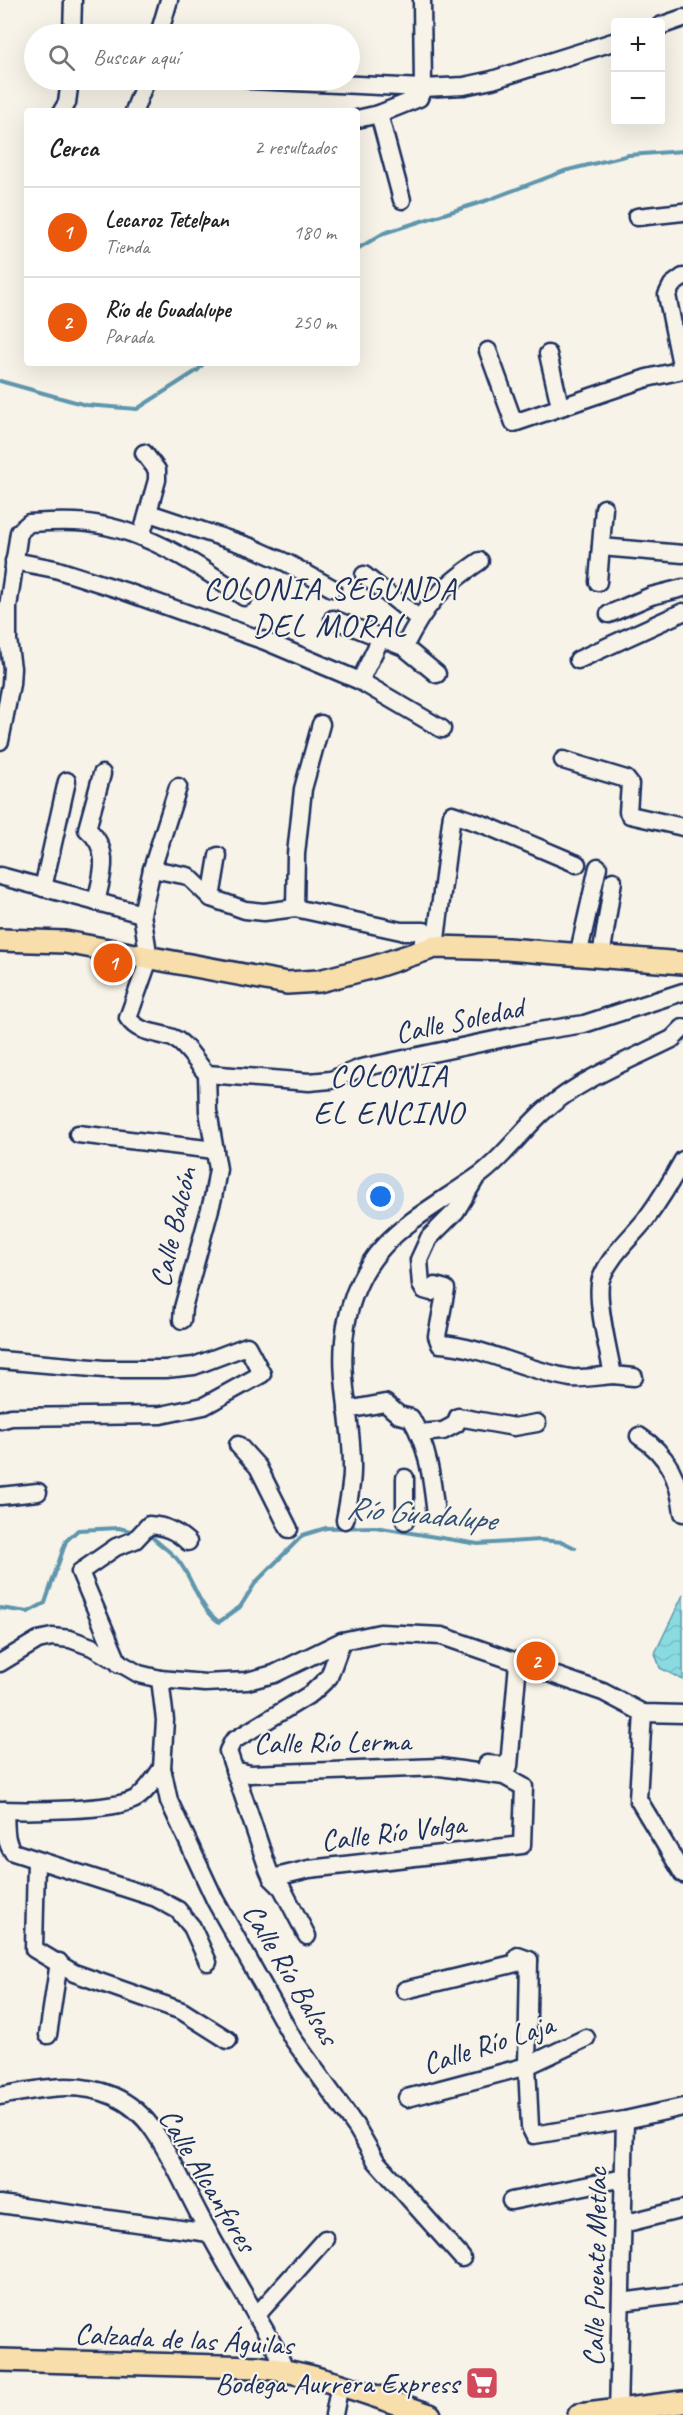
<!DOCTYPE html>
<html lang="es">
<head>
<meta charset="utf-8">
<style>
	:root { --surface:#fff; --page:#f6f6f6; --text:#222; --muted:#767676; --line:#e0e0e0; --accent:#ea580c }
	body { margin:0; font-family:Caveat,sans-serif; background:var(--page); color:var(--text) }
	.controls { position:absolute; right:18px; top:18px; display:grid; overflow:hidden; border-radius:6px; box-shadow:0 6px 24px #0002 }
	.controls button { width:54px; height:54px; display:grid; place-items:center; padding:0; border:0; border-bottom:2px solid var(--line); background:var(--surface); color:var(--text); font:30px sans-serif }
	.you { position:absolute; left:381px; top:1197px; width:21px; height:21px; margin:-15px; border:4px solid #fff; border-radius:50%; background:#1a73e8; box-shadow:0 0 0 9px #1a73e833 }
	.badge { display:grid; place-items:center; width:39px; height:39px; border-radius:50%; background:var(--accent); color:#fff; font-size:20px; font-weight:700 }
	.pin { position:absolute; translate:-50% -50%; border:3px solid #fff; box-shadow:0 2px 6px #0006 }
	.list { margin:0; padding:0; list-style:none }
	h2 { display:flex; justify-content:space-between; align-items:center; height:78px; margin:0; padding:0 24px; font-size:26px }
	h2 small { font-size:20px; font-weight:400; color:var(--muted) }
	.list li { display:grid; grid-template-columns:39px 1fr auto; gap:18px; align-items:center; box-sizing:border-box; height:90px; padding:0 24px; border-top:2px solid var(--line) }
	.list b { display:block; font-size:22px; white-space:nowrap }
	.list p { margin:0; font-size:20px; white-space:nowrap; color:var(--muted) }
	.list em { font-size:20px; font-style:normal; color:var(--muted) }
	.icon { flex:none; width:33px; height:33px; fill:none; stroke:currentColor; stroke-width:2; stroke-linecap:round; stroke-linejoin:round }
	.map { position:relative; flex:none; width:683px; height:2415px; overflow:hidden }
	.search { position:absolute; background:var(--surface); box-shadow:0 6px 24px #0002; left:24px; top:24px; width:336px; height:66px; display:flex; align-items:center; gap:15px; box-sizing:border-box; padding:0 21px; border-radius:33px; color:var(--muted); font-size:22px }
	.panel { position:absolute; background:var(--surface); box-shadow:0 6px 24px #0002; left:24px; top:108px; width:336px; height:258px; border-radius:6px }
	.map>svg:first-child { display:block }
</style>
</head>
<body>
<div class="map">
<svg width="683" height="2415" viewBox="0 0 683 2415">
	<defs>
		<pattern id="water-waves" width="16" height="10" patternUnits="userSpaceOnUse" patternTransform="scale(1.5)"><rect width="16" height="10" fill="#8adbe1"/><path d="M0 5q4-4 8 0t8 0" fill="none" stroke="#76bcc3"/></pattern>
	</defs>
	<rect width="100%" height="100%" fill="#f7f3e8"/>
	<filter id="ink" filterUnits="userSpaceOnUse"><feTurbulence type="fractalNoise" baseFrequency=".0167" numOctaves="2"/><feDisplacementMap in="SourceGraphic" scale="12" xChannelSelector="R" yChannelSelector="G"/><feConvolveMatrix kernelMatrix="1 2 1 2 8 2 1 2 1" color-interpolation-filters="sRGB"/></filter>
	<g filter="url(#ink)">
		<path fill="url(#water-waves)" stroke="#5e96ad" stroke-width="1.5" d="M683,1595v85l-23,-12 -5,-15z"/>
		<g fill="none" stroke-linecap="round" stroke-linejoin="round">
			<g stroke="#5e96ad" stroke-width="4">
				<path d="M357,249l27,-16 104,-33 76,-29 65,-16 54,-4"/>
				<path d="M0,381l86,24 51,4 61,-39 6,-7"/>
				<path d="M147,1536l5,1c8,8 18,14 25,22 17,20 20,47 42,63l21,-15 16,-25 47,-47 23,-7 49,-1 103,17 62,-4 23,2 12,6"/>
				<path d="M0,1608l28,4 17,-9 21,-62 12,-11 41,-2 15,4"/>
			</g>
			<g stroke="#1b2f5e" stroke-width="21">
				<g id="minor">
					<path d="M660,26l23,-8"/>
					<path d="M72,34l1,-34"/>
					<path d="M159,34l10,-34"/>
					<path d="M250,80l173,8 41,-2 28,-6 124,-39"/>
					<path d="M62,111l5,-8 3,-23"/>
					<path d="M134,111l12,-31"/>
					<path d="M379,114l23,86"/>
					<path d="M357,119l22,-5 40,-16 4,-10 -1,-88"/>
					<path d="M637,217l46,-5"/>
					<path d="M488,351l26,72 133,-45 36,-8"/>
					<path d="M548,354l12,52"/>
					<path d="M682,370l-15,-75 5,-10 11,-8"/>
					<path d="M149,513l102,34 36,16 45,25"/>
					<path d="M141,537l16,-57v-10l-13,-17"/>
					<path d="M601,547l82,7"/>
					<path d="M14,561l41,8 69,22 141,50 95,40 82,48"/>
					<path d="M364,575l54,43"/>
					<path d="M598,582l6,-74"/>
					<path d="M609,614l42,-18 32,-8"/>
					<path d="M333,619l71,28 33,27"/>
					<path d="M404,647c21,-42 36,-59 76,-86"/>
					<path d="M578,660l105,-48"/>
					<path d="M360,681l21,-43"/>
					<path d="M0,741l11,-57 1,-16 -4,-28v-33l11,-75 10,-9c16,-1 32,-2 47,-1 62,3 119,40 168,75"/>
					<path d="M563,760l63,19 4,5 -2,28 2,3 53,12"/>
					<path d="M178,787l-26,82 -10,45 7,45 -21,59c12,17 29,13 47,21 13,7 22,25 32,35"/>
					<path d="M152,869l36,7 23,22 34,12 19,2 31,-4 106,23h23l-2,19"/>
					<path d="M0,876l142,38"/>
					<path d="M43,888l24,-107"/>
					<path d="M211,898l7,-42"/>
					<path d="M96,902c6,-26 16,-52 -9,-73l15,-55"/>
					<path d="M295,908l1,-54 7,-65 18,-65"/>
					<path d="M435,947l17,-133 33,11 92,39"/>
					<path d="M578,956l20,-89"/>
					<path d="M601,957l12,-76"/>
					<path d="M207,1074l102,8 22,-2 30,-12 172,-36 51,-8 99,-32"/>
					<path d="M78,1134l137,16"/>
					<path d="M474,1181l-18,30 -27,27 -10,22 2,25 3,5 7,2 4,-6 11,3 -9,47 3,8c45,3 86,27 131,34 13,1 28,-2 42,-3"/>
					<path d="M182,1320l1,-12 30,-110 5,-29 -10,-58 -1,-37"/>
					<path d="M0,1360l104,9h62l28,-3 53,-20 15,28 -58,32 -43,9 -150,2 -11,3"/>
					<path d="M634,1377l-21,-2c-4,-22 -18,-77 -12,-96 9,-24 30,-41 45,-60 14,-19 26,-39 37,-59"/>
					<path d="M347,1410l38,-7 14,12 12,3c18,31 21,62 25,97"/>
					<path d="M419,1433l24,-2 13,-7 2,-7 56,10 23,-4"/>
					<path d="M639,1436c29,18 40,44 44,77"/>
					<path d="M238,1445l20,22 31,62"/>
					<path d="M0,1496l38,-4"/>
					<path d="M345,1520c3,-17 7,-34 7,-50 1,-50 -15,-93 -6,-145 16,-86 71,-105 135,-151 24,-18 42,-45 64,-64 37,-32 85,-50 127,-71l11,-11"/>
					<path d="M405,1521v-43"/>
					<path d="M0,1663l38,-23 14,-3 18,2 22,8 47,27 21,5 45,4 42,-2 27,-7 68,-33 38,-8 62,3 161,56 40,21 40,1"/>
					<path d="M119,1664l-39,-92 36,-25 19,-7 14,-15c16,1 27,6 39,17"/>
					<path d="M160,1679l5,41 -3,48 7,33 46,99 78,139 64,89 19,33 86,97"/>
					<path d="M643,1713l-5,86 45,75"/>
					<path d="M487,1764l22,2 9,-103"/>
					<path d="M234,1770l16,4 190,-7 64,9 20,11 -2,58 -213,24 -37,9"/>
					<path d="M0,1810c27,1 113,1 135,-11 11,-6 20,-21 27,-31"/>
					<path d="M5,1810c1,15 -1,31 8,42l143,46 22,12 14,17 16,35"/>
					<path d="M36,1861l-2,88 40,24 108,38 46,29"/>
					<path d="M307,1936l-25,-48 -10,-10 -4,-9 -40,-118 5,-10 79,-48 17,-16 13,-36"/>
					<path d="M518,1956l11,4 -2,106 3,61 4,8 91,-15 58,-13"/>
					<path d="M405,1990l124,-30"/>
					<path d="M48,2035l11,-73"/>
					<path d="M0,2096c38,-7 75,-16 113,0 16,7 31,20 41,35 18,26 31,57 46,85 24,46 51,90 77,135l8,19"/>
					<path d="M407,2098l120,-32 59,-28"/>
					<path d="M511,2201l113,-23"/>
					<path d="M0,2204l209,29"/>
					<path d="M623,2224l60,-15"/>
					<path d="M621,2302l62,-8"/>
					<path d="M256,2316l69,-77"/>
					<path d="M334,2415l6,-31"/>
					<path d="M618,2415l7,-295"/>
				</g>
			</g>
			<g stroke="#1b2f5e" stroke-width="26">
				<g id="major">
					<path d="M0,940l65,2 222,41 32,-2 55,-14 61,-20 72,2 176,14"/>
					<path d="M0,2360l257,7c60,6 116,29 173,48"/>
					<path d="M579,2415l104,-13"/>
				</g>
			</g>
			<use href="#minor" stroke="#f7f3e8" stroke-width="16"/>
			<use href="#major" stroke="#f8deab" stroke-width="21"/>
		</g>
	</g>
	<defs>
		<g id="supermarket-square" transform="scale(1.725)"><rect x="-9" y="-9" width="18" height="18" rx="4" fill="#d1495b" stroke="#f7f3e8"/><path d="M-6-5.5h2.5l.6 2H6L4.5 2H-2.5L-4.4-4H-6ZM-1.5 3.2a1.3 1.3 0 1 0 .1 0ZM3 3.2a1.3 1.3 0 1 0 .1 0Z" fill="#fff"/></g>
	</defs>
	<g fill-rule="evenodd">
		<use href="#supermarket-square" x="482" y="2383"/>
	</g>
	<g text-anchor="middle" stroke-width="4.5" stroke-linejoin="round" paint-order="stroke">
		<g font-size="30" fill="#1b2f5e" stroke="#f7f3e8">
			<text transform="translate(459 1020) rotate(-12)" y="10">Calle Soledad</text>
			<text transform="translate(173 1227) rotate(-77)" y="10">Calle Balcón</text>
			<text transform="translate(332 1742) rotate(-1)" y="10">Calle Río Lerma</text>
			<text transform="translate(393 1832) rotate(-7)" y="10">Calle Río Volga</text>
			<text transform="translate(291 1974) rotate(59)" y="10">Calle Río Balsas</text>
			<text transform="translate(488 2044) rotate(-18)" y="10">Calle Río Laja</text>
			<text transform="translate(208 2180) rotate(59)" y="10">Calle Alcanfores</text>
			<text transform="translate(595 2267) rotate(-89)" y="10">Calle Puente Metlac</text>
			<text transform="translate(184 2339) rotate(3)" y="10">Calzada de las Águilas</text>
		</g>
		<g font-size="30" fill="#1b2f5e" stroke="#f7f3e8" text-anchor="end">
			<text x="459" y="2393">Bodega Aurrera Express</text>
		</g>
		<g font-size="32" letter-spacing="1.5" fill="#1b2f5e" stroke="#f7f3e8">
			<text x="330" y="599">COLONIA SEGUNDA<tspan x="330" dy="37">DEL MORAL</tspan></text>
			<text x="389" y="1086">COLONIA<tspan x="389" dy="37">EL ENCINO</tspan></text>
		</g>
		<g font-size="32" font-style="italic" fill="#315178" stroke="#f7f3e8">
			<text transform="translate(421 1513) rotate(5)" y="11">Río Guadalupe</text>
		</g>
	</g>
</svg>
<div class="controls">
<button>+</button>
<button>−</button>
</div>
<div class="you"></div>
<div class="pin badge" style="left:113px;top:963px">1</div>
<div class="pin badge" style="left:536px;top:1661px">2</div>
<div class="search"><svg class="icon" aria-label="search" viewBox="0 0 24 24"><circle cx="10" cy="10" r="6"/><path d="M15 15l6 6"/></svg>Buscar aquí</div>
<section class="panel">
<h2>Cerca<small>2 resultados</small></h2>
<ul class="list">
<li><span class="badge">1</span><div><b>Lecaroz Tetelpan</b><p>Tienda</p></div><em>180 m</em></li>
<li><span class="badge">2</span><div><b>Río de Guadalupe</b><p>Parada</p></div><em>250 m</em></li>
</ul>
</section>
</div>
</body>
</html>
